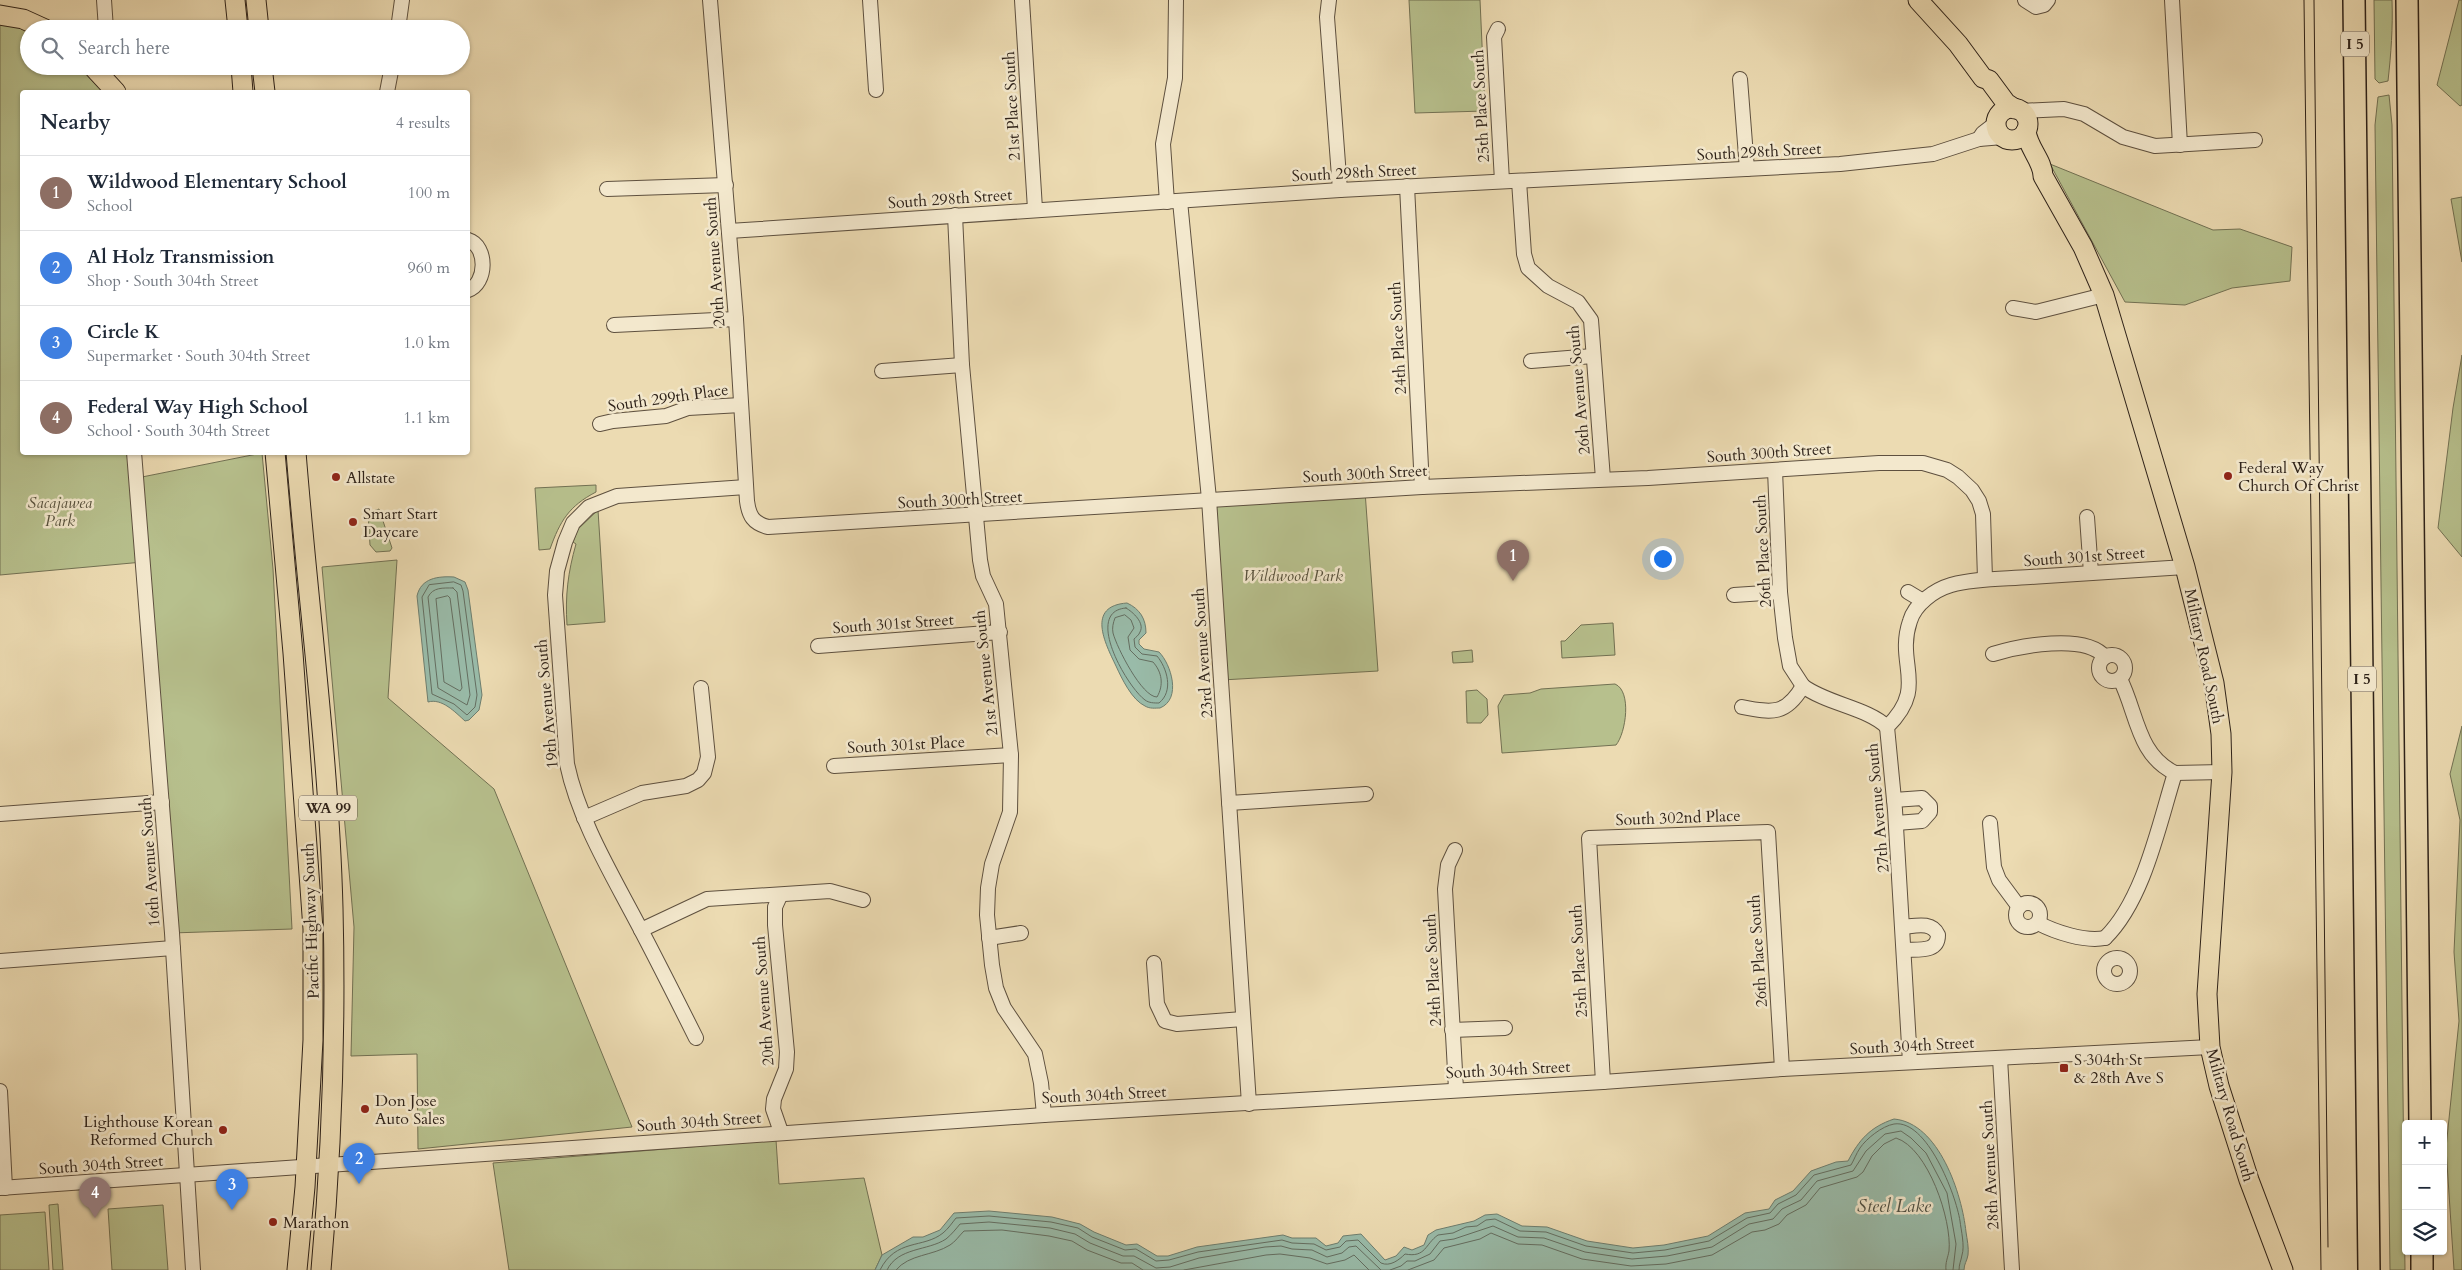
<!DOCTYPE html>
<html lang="en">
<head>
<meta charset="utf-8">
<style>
	:root { --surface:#fff; --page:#f6f6f7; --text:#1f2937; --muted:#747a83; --line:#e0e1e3; --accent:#8f2418 }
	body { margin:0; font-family:Cardo,serif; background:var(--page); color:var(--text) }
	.controls { position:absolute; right:15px; bottom:15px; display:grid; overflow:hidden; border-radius:5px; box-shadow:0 1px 4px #0004 }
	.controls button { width:45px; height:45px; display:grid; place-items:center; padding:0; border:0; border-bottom:1px solid var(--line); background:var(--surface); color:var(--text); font:25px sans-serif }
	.you { position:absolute; left:1662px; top:558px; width:18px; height:18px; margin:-12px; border:4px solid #fff; border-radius:50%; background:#1a73e8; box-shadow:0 0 0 8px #1a73e833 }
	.badge { display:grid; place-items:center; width:32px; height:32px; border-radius:50%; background:var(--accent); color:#fff; font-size:16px; font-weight:700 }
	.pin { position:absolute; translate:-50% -41px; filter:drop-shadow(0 1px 2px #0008) }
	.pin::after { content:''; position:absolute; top:26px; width:18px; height:15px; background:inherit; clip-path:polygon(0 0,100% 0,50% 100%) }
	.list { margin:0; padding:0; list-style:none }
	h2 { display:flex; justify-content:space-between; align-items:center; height:65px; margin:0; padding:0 20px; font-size:21px }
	h2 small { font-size:16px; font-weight:400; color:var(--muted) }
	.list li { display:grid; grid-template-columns:32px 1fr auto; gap:15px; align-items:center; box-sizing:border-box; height:75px; padding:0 20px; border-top:1px solid var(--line) }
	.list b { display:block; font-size:19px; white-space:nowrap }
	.list p { margin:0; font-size:16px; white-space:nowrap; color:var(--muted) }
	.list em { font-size:16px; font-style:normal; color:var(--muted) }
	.icon { flex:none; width:28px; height:28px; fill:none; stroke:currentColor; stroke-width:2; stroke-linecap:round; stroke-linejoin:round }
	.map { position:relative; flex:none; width:2462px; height:1270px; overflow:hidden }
	.search { position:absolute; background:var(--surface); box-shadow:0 1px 4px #0004; left:20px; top:20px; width:450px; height:55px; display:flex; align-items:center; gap:12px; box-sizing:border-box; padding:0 18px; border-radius:28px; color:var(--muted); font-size:19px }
	.panel { position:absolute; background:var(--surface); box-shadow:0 1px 4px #0004; left:20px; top:90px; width:450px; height:365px; border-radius:5px }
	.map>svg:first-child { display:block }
</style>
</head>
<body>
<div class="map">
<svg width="2462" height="1270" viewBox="0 0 2462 1270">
	<rect width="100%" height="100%" fill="#ecdbb2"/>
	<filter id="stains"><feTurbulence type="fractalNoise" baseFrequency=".004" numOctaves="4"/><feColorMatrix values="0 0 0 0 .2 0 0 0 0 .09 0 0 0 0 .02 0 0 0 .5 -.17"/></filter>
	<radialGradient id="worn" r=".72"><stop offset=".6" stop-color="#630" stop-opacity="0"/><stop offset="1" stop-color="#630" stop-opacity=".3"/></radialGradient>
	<g fill="#b7c08d" stroke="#727153">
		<path d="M1409,0h71l5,111 -70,2z"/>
		<path d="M2374,0h18c1,27 -1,54 -4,81l-9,2 -4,-4z"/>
		<path d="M2459,0h3v105l-2,1 -23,-21z"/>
		<path d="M0,15l29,14v37h63l18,26h-88v360l112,1 3,25 125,-25 11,116 19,360 -120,4 -29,-371 -143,13z"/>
		<path d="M2389,95l3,30 13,1145h-15l-15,-1145 3,-28z"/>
		<path d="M2050,164l163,66 27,-1 52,18 -2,34 -58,7 -47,17 -60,-3z"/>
		<path d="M2462,197v65l-11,-63z"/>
		<path d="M2462,355v202l-24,-29 15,-120z"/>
		<path d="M596,485v7c-27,14 -36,29 -46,57l-11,1 -4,-62z"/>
		<path d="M1365,491l13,180 -156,9 -13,-181z"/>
		<path d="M379,509l13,39 -2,3 -14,1 -6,-7 -2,-32z"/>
		<path d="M598,510l7,112 -38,3c-2,-29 1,-53 9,-81l-3,-2 5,-13z"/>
		<path d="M397,560l-9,138 106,91 138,338 -214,22 -1,-95 -66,2 3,-129 -32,-360z"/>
		<path d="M1613,623l2,32 -53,3 -1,-17h4l16,-16z"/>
		<path d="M1472,650l1,12 -20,1 -1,-11z"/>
		<path d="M1615,684c17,7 11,49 1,61l-114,8 -4,-47 6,-11 26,-2 11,-4z"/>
		<path d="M1477,690l10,9 1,16 -7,8h-14l-1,-32z"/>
		<path d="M2462,726v544h-8l-8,-122 13,-127 -5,-69 6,-132 -10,-46z"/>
		<path d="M776,1140l3,44 85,-6 18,77 -7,15h-366l-16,-107z"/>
		<path d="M58,1204l5,66h-10l-4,-65z"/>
		<path d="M163,1205l5,65h-56l-4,-61z"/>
		<path d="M45,1212l4,58h-49v-55z"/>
	</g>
	<g fill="#99bba9" stroke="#6e7e6f">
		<path d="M454,577l11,5 3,8 14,105 -3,15 -10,10 -4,1c-10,-9 -23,-23 -37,-19l-11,-106c4,-18 21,-20 37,-19z"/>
		<path d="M1127,603c13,6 19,16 19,30l-7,7v4l5,5 15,3c12,12 23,47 1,56 -5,0 -10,1 -15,-2 -13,-6 -23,-27 -29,-40 -11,-23 -30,-60 11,-63z"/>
		<path d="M1894,1119c45,4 68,75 72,113 1,7 3,16 2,23 -1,6 -4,9 -4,15h-1089l7,-15 31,-18h10l17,-7 14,-17 35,-2 63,6 28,7 14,8 32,13 11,-1 20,12h11l29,-9 86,-12 9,3h24l10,8 12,-3 5,-7 18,-2 24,26 11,-4 8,-9 8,3 12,-5 4,-10 8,-5 38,-9 11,-6 12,-1 25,12 25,1 40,14 46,7 31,-3 44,-9 37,-23 24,-4 6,-9 18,-9 18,-20 25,-9 12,-1c11,-21 22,-34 46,-42z"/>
	</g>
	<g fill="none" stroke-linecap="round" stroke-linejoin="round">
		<g stroke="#646e61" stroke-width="1">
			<path d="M454,582l7,3 2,6 14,104 -2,12 -8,8 -13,-11 -22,-10 -10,-97 7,-12z"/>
			<path d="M453,588l4,4 13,103 -3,10 -29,-17 -10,-91c5,-10 15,-9 25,-9z"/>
			<path d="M448,596l2,2 12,90 -2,3 -16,-9 -8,-83z"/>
			<path d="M1126,608c7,4 19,15 14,24 -1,3 -4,5 -6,7l1,8 7,7 15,2c10,12 17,35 2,47 -5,0 -10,0 -14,-3 -18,-13 -62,-89 -19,-92z"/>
			<path d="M1125,615l6,5 3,8 -6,9 2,13 9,9 14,3c9,10 11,23 4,35 -15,0 -40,-49 -44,-64 -1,-5 0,-10 2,-15z"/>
			<path d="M880,1270c16,-32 43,-21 63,-37 5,-4 9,-10 13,-15l33,-2 62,6 27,6 14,9 33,13 11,-1 20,12 13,-1 29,-8 84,-12 10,3 22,1 12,6 14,-3 6,-6 12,-1 23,23c9,4 18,-3 24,-9 21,4 20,-10 33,-19l15,-2 13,-6 11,-1 9,-6 9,-1 25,12 26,1 40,14 47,7 32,-3 44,-9 38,-23 23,-5 8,-9 18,-9 18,-20 37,-10c3,-5 5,-11 9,-17 6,-9 22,-22 34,-24 33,-5 62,71 66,97 1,9 5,25 2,34 -1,6 -3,9 -3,15"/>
			<path d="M887,1270c11,-23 41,-19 59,-31 5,-4 10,-10 14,-15l29,-2 61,6 25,6 15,9 33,13h11l22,12 14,-1 29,-9 66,-11 16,-1 11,3 20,1 15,7 15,-4 7,-6 7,-1 25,24"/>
			<path d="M896,1270c13,-16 37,-14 54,-25 5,-3 9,-9 14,-14l38,-1 47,6 23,5 15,9 34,13h11l11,7"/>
			<path d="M1184,1270l82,-15 14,-1 30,4 17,6 18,-4 9,-5 15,15"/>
			<path d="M1390,1270l11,-4 6,-5h8l15,-7 10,-13 14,-2 39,-13 25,11 26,1 41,14 47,7 35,-3 45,-9 37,-23 24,-5 9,-10 19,-9 16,-19 36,-10 13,-20 19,-17 16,-3 10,7 15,15 21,40 9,51 -3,26"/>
			<path d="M1408,1270l26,-10 10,-12 36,-9 11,-6 27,11 24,1 40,14 49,7 35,-2 46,-9 40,-23 13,-2 14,-6 8,-9 19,-10 14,-17 37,-11 6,-5 9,-16 12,-12 12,-6c32,10 56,82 53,113 -1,6 -4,12 -3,19"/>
		</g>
		<g stroke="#5e503f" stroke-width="16">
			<g id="minor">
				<path d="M104,0l2,29"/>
				<path d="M710,0l26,319 11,182c2,15 6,22 21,26l654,-40 226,-9 231,-15h44l24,7 11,7 14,13 7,11 4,13 2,65"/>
				<path d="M870,0l6,90"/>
				<path d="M1022,0l13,209"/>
				<path d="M1329,0l-2,17 13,173"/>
				<path d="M2025,0l11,7 8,-2 4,-5"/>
				<path d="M2172,0l8,145"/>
				<path d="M398,29l4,-29"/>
				<path d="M1498,29l-4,8 8,144"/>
				<path d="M1740,79l7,90"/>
				<path d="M387,92l5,-26"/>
				<path d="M2020,111l44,-2 20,5 39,23 32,9 100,-6"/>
				<path d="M1979,139l4,-6 13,-10"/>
				<path d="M1519,181l5,73 4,14 20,18 30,16 13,18 12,159"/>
				<path d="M1407,186l15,301"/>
				<path d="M607,189l119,-4"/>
				<path d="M1180,201l29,298 40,605"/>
				<path d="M1167,202l-4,-58 12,-66 1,-78"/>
				<path d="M955,215l7,150 18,195 3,16 13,28 15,151 -1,57 -18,52 -4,24 -1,27 5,50 4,23 8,20 31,46 6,29 3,32"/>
				<path d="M729,231l611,-41 500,-26 93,-10 46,-15 24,-2"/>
				<path d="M468,240c20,6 19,44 0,50"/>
				<path d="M2013,308l23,4 68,-17"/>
				<path d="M614,325l122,-6"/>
				<path d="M1531,361l62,-5"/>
				<path d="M882,371l80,-6"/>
				<path d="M600,424l13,-3 53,-5 22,-8 53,-3"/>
				<path d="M134,452l38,481 21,337"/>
				<path d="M1775,470l5,122 5,46 5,28 13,20"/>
				<path d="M2087,517l4,56"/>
				<path d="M1908,592l15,9"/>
				<path d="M1734,595l46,-3"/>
				<path d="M818,646l182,-14"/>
				<path d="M1993,654c26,-8 92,-21 112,3"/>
				<circle cx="2112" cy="668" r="13"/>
				<path d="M1742,707c31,6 44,8 61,-21 24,18 65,22 84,41"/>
				<path d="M834,766l177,-11"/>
				<path d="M2175,773l47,-1"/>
				<path d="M1894,800l28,-2 8,8v6l-8,9 -26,2"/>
				<path d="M1229,803l137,-9"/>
				<path d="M0,814l162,-12"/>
				<path d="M584,818l58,-25 44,-7 12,-6 6,-7 4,-16 -7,-69"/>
				<path d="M1990,823l4,44 5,13 20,27"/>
				<path d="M1455,850l-7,15 -3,24 11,200"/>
				<path d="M780,896l-5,11v18l12,127 -1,17 -12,30 -1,10 8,23"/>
				<circle cx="2028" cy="915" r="12"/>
				<path d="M2038,923c17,9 47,19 67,15"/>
				<path d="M1903,927c12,-1 29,-6 35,8 0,18 -20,14 -34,15"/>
				<path d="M641,930l66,-31 123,-8 33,9"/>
				<path d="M989,938l32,-5"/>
				<path d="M2105,938c39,-38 54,-114 70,-165 -38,-18 -38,-61 -55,-94"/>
				<circle cx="2117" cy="971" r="13"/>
				<path d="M0,961l173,-13"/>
				<path d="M1154,963l3,41 8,17 12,3 66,-5"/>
				<path d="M1452,1030l53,-2"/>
				<path d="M696,1038c-21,-42 -42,-84 -64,-125 -25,-47 -54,-97 -65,-149l-12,-169 2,-24 8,-29 8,-19 16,-16 28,-11 129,-9"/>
				<path d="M2000,1058l12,212"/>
				<path d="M1910,1062l-15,-252 -8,-83c42,-41 8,-62 23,-106 5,-17 24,-31 41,-36 25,-7 53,-6 79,-8 52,-3 104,-7 155,-10"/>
				<path d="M1603,1082l-14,-244 179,-6 14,237"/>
				<path d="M0,1091l5,97"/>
				<path d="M0,1188l1044,-73 559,-33 179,-13 428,-22"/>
			</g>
		</g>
		<g stroke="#2e2219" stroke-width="21">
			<g id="major">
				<path d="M235,0l3,29"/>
				<path d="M256,0l3,29"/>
				<path d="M1918,0l40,44 25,34 6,2 17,23 9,6"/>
				<path d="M0,15l23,4 22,10"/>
				<path d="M92,66l24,26"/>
				<path d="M241,66l2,26"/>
				<path d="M262,66l3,26"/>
				<circle cx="2012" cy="124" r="16"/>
				<path d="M2026,131c2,17 17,30 17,45l40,71 21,48 81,272 29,116 7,51 1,38 -15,222 3,53 9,39 30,94 34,90"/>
				<path d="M275,452l18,201 20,276v111l-8,147 -8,83"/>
				<path d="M296,452c12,152 33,304 37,456 3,121 -1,241 -12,362"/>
			</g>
		</g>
		<g stroke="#2e2219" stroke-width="24">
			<g id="highway">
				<path d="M2354,0l15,1270"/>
				<path d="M2407,0l13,1124"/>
				<path d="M2422,1251v19"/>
			</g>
		</g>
		<use href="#minor" stroke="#f3e8cd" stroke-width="14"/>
		<use href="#major" stroke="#ecdbb2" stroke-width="19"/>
		<use href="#highway" stroke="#ecdbb2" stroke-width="21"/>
		<g stroke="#2e2219" stroke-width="1">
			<path d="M2304,0l17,1270"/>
			<path d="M2314,0l14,1247"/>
		</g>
	</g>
	<g fill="#8f2418" stroke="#f3e8cd" stroke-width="2">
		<circle cx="2228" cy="476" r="5"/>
		<circle cx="336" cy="477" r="5"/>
		<circle cx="353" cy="522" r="5"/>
		<rect x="2059" y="1063" width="10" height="10" rx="2.5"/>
		<circle cx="365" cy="1109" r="5"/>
		<circle cx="223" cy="1130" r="5"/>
		<circle cx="273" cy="1222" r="5"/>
	</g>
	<g text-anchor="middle" stroke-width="5" stroke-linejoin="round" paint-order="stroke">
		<g fill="#f3e8cd" stroke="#695d4f" stroke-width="1">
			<rect x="2341" y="31.5" width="28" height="25" rx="4"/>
			<rect x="2348" y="666.5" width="28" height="25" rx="4"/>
			<rect x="299" y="795.5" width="58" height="25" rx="4"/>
		</g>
		<g font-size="15" font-weight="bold" fill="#2e2219">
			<text x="2355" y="49">I 5</text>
			<text x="2362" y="684">I 5</text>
			<text x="328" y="813">WA 99</text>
		</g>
		<g font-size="16" fill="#2e2219" stroke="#f3e8cd">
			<text transform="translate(1011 106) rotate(-93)" y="6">21st Place South</text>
			<text transform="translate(1480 106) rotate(-93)" y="6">25th Place South</text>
			<text transform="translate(1759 151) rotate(-3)" y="6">South 298th Street</text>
			<text transform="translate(1354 172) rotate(-3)" y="6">South 298th Street</text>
			<text transform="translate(950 198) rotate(-4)" y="6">South 298th Street</text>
			<text transform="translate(714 262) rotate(-94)" y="6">20th Avenue South</text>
			<text transform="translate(1397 338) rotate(-93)" y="6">24th Place South</text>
			<text transform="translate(1578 390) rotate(-95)" y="6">26th Avenue South</text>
			<text transform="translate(668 397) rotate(-8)" y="6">South 299th Place</text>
			<text transform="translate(1769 452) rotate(-4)" y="6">South 300th Street</text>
			<text transform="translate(1365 473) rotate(-3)" y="6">South 300th Street</text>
			<text transform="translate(960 499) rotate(-3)" y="6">South 300th Street</text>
			<text transform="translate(1762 551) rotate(-93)" y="6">26th Place South</text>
			<text transform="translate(2084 556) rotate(-4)" y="6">South 301st Street</text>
			<text transform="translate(893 623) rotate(-4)" y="6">South 301st Street</text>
			<text transform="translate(1202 653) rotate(-94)" y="6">23rd Avenue South</text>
			<text transform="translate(2205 656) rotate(78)" y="6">Military Road South</text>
			<text transform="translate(985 673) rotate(-96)" y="6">21st Avenue South</text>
			<text transform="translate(546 704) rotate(-95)" y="6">19th Avenue South</text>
			<text transform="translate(906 744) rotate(-3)" y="6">South 301st Place</text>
			<text transform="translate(1877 808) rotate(-95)" y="6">27th Avenue South</text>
			<text transform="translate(1678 817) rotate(-2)" y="6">South 302nd Place</text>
			<text transform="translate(149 862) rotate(-94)" y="6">16th Avenue South</text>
			<text transform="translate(310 921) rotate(-92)" y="6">Pacific Highway South</text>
			<text transform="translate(1757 951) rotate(-94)" y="6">26th Place South</text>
			<text transform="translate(1578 961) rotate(-93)" y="6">25th Place South</text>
			<text transform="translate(1432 970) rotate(-93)" y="6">24th Place South</text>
			<text transform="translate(763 1001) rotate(-94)" y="6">20th Avenue South</text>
			<text transform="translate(1912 1045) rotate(-3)" y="6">South 304th Street</text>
			<text transform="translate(1508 1069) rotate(-3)" y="6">South 304th Street</text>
			<text transform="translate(1104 1094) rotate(-3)" y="6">South 304th Street</text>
			<text transform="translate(2231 1115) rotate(74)" y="6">Military Road South</text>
			<text transform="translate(699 1121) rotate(-4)" y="6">South 304th Street</text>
			<text transform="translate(101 1164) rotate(-4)" y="6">South 304th Street</text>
			<text transform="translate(1989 1165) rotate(-93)" y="6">28th Avenue South</text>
		</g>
		<g font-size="16" fill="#2e2219" stroke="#f3e8cd" text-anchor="start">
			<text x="2238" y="473">Federal Way<tspan x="2238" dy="18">Church Of Christ</tspan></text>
			<text x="346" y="483">Allstate</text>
			<text x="363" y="519">Smart Start<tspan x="363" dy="18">Daycare</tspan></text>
			<text x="2074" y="1065">S 304th St<tspan x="2074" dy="18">&amp; 28th Ave S</tspan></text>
			<text x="375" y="1106">Don Jose<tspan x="375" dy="18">Auto Sales</tspan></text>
			<text x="213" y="1127" text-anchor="end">Lighthouse Korean<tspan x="213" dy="18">Reformed Church</tspan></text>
			<text x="283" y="1228">Marathon</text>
		</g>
		<g font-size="16" font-style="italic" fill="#57513c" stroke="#f3e8cd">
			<text x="60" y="508">Sacajawea<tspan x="60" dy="18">Park</tspan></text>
			<text x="1293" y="581">Wildwood Park</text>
		</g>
		<g font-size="18" font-style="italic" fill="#4e5044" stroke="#f3e8cd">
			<text x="1894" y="1212">Steel Lake</text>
		</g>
	</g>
	<rect width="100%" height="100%" filter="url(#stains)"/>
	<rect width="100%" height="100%" fill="url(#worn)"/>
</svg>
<div class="controls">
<button>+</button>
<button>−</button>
<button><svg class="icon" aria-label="layers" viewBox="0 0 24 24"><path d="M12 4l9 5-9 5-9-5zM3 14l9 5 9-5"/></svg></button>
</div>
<div class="you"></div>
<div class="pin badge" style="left:1513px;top:581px;background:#8d6e63">1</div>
<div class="pin badge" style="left:359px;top:1184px;background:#3f7fe0">2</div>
<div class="pin badge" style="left:232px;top:1210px;background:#3f7fe0">3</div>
<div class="pin badge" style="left:95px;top:1218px;background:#8d6e63">4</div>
<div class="search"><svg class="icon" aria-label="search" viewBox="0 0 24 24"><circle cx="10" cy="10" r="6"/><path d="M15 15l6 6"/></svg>Search here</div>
<section class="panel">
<h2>Nearby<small>4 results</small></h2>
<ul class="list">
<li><span class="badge" style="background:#8d6e63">1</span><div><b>Wildwood Elementary School</b><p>School</p></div><em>100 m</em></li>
<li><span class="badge" style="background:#3f7fe0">2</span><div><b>Al Holz Transmission</b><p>Shop · South 304th Street</p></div><em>960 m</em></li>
<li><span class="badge" style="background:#3f7fe0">3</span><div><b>Circle K</b><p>Supermarket · South 304th Street</p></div><em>1.0 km</em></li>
<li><span class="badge" style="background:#8d6e63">4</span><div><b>Federal Way High School</b><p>School · South 304th Street</p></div><em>1.1 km</em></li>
</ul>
</section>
</div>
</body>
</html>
